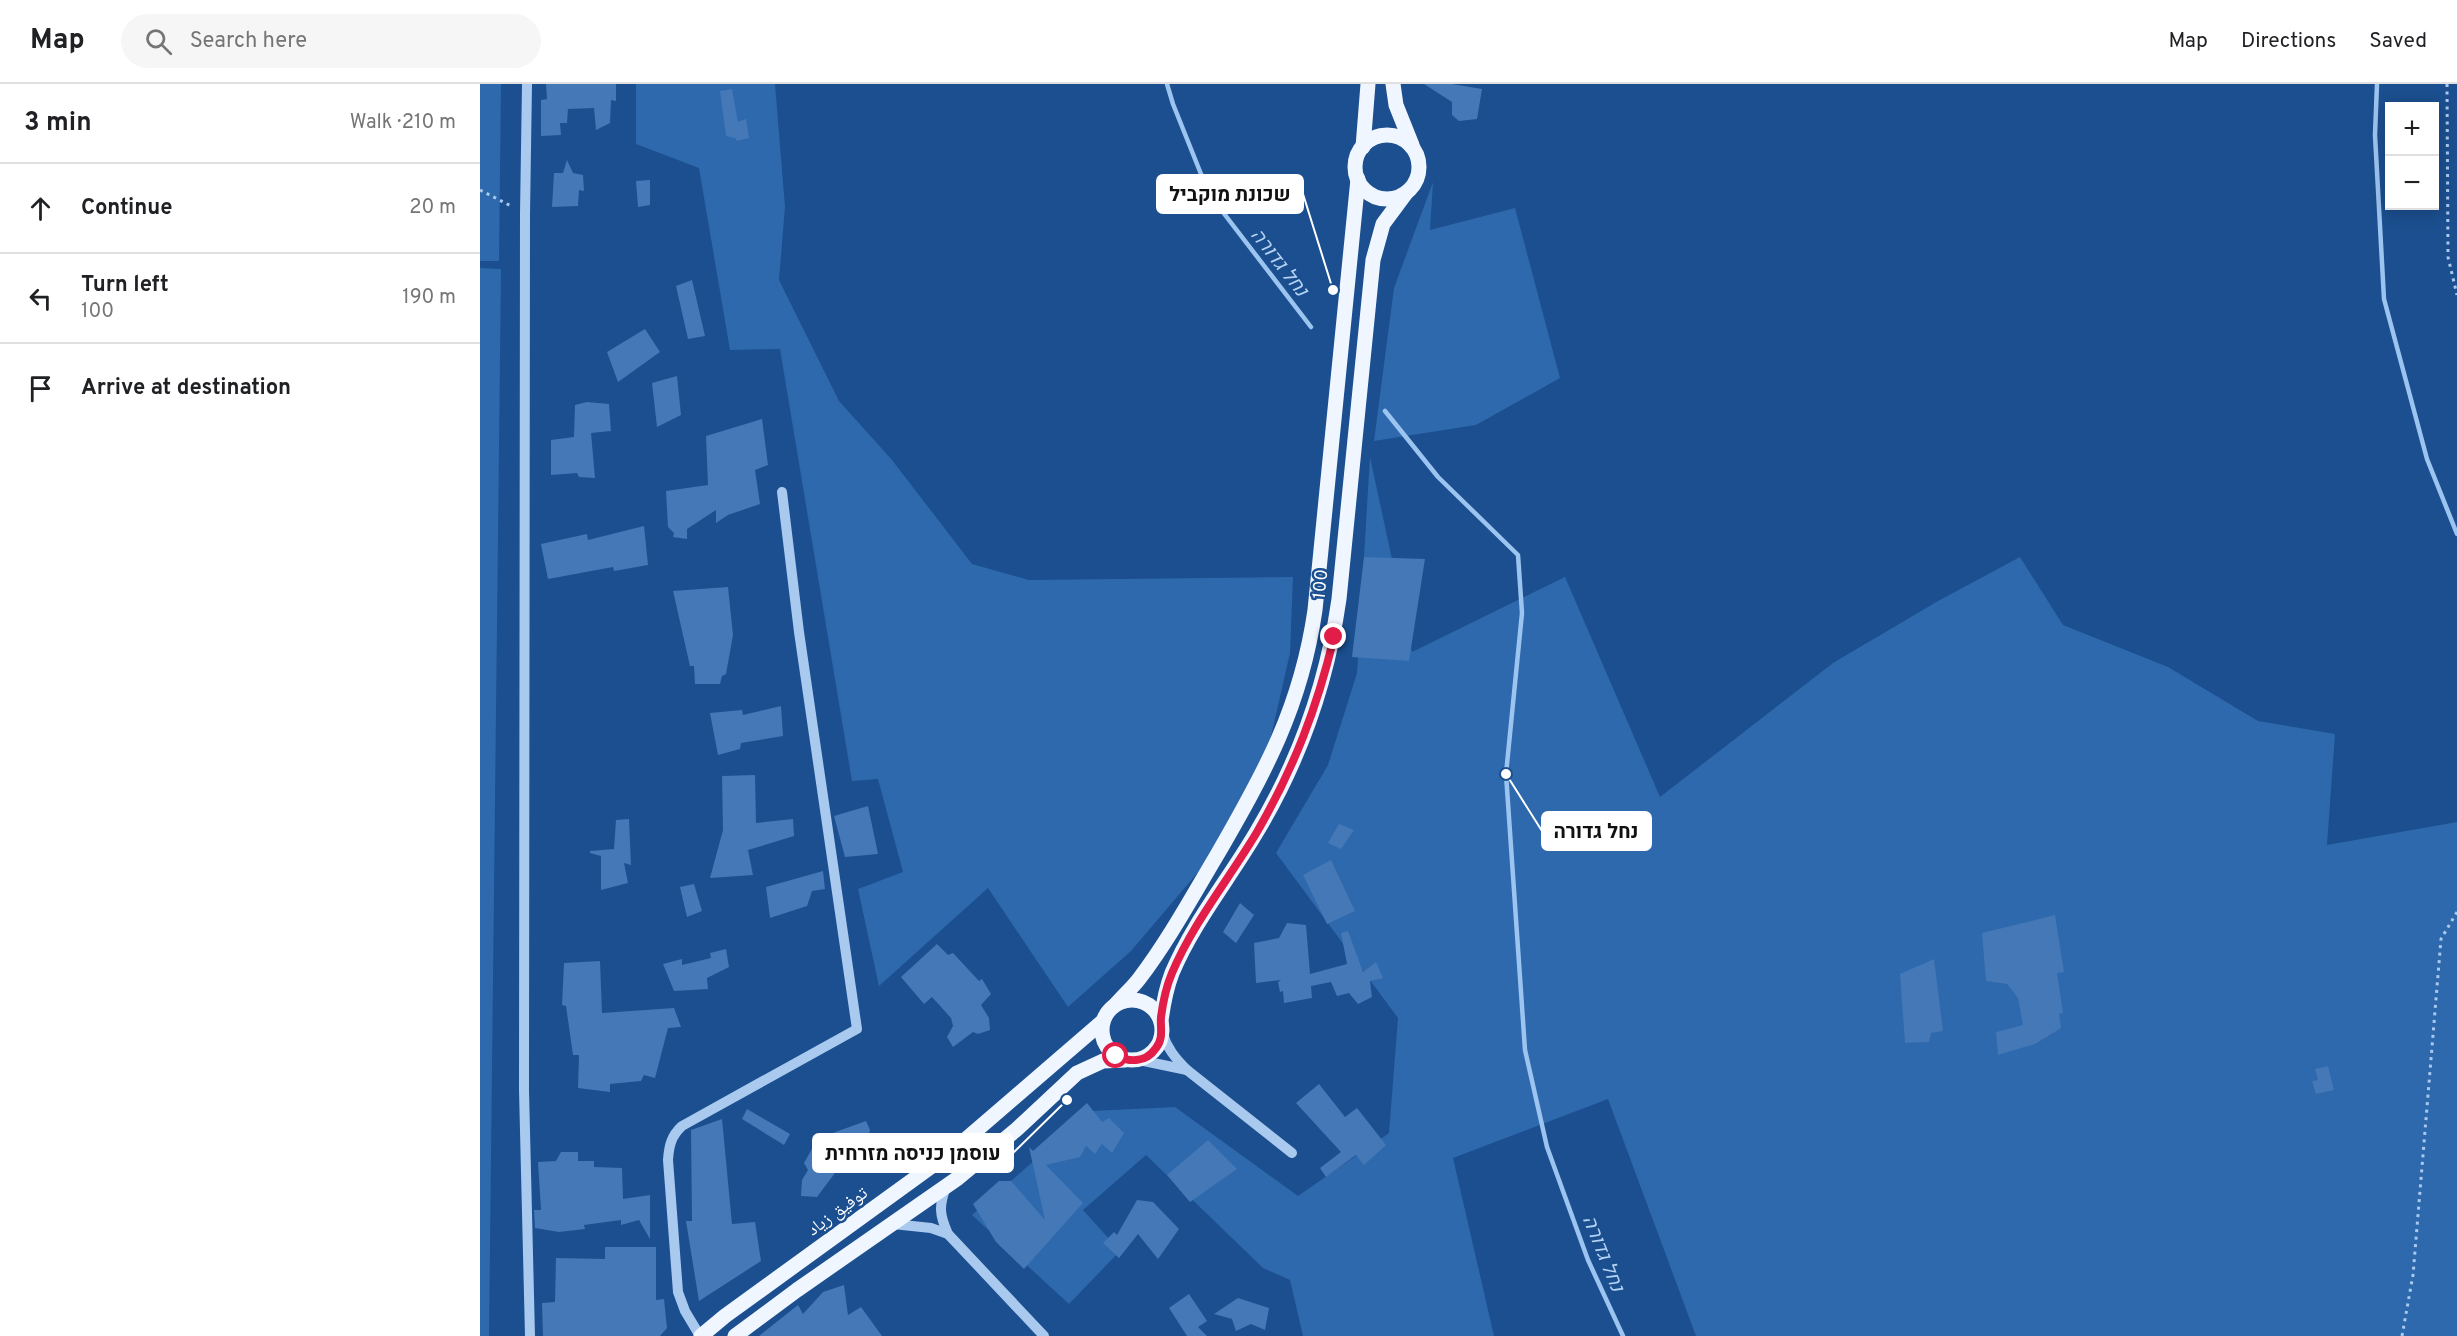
<!DOCTYPE html>
<html lang="en">
<head>
<meta charset="utf-8">
<style>
	:root { --surface:#fff; --page:#f6f6f6; --text:#202124; --muted:#757577; --line:#e0e0e0 }
	body { margin:0; font-family:Overpass,"Noto Naskh Arabic",Heebo,sans-serif; background:var(--page); color:var(--text) }
	.controls { position:absolute; right:18px; top:18px; display:grid; overflow:hidden; border-radius:0px; box-shadow:0 3px 15px #0003 }
	.controls button { width:54px; height:54px; display:grid; place-items:center; padding:0; border:0; border-bottom:2px solid var(--line); background:var(--surface); color:var(--text); font:30px sans-serif }
	.stop { position:absolute; width:18px; height:18px; margin:-14px; border:4px solid #e11d48; border-radius:50%; background:#fff }
	.stop.end { background:#e11d48; border-color:#fff; box-shadow:0 2px 6px #0008 }
	.list { margin:0; padding:0; list-style:none }
	h2 { display:flex; justify-content:space-between; align-items:center; height:78px; margin:0; padding:0 24px; font-size:26px }
	h2 small { font-size:20px; font-weight:400; color:var(--muted) }
	.list li { display:grid; grid-template-columns:39px 1fr auto; gap:18px; align-items:center; box-sizing:border-box; height:90px; padding:0 24px; border-top:2px solid var(--line) }
	.list b { display:block; font-size:22px; white-space:nowrap }
	.list p { margin:0; font-size:20px; white-space:nowrap; color:var(--muted) }
	.list em { font-size:20px; font-style:normal; color:var(--muted) }
	.icon { flex:none; width:33px; height:33px; fill:none; stroke:currentColor; stroke-width:2; stroke-linecap:round; stroke-linejoin:round }
	.map { position:relative; flex:none; width:1977px; height:1252px; overflow:hidden }
	header { display:flex; align-items:center; gap:36px; box-sizing:border-box; height:84px; padding:0 30px; background:var(--surface); border-bottom:2px solid var(--line) }
	header strong { font-size:28px }
	nav { display:flex; gap:33px; margin-inline-start:auto; font-size:21px }
	.search { width:420px; height:54px; background:var(--page); display:flex; align-items:center; gap:15px; box-sizing:border-box; padding:0 21px; border-radius:33px; color:var(--muted); font-size:22px }
	main { display:flex }
	aside { flex:1; background:var(--surface) }
	.map>svg:first-child { display:block }
</style>
</head>
<body>
<header>
<strong>Map</strong>
<div class="search"><svg class="icon" aria-label="search" viewBox="0 0 24 24"><circle cx="10" cy="10" r="6"/><path d="M15 15l6 6"/></svg>Search here</div>
<nav><a>Map</a><a>Directions</a><a>Saved</a></nav>
</header>
<main>
<aside>
<h2>3 min<small>Walk · 210 m</small></h2>
<ul class="list">
<li><svg class="icon" aria-label="ahead" viewBox="0 0 24 24"><path d="M12 20V5M6 11l6-6 6 6"/></svg><div><b>Continue</b></div><em>20 m</em></li>
<li><svg class="icon" aria-label="left" viewBox="0 0 24 24"><path d="M17 20v-9H6M10 6l-5 5 5 5"/></svg><div><b>Turn left</b><p>100</p></div><em>190 m</em></li>
<li><svg class="icon" aria-label="arrive" viewBox="0 0 24 24"><path d="M6 21V4h12l-3 4 3 4H6"/></svg><div><b>Arrive at destination</b></div></li>
</ul>
</aside>
<div class="map">
<svg width="1977" height="1252" viewBox="0 0 1977 1252">
	<rect width="100%" height="100%" fill="#1b4f8f"/>
	<g fill="#2e69ad">
		<path d="M0,0h21l-2,177h-19z"/>
		<path d="M156,0h139l10,123 -6,73 60,121 53,59 80,104 57,16 264,-3 -3,76 -21,92 -36,86 -102,120 -63,56 -80,-119 -109,98 -21,-97 45,-17 -25,-93 -26,2 -72,-432 -50,1 -31,-182 -63,-24z"/>
		<path d="M953,98l-3,48 85,-22 45,170 -84,47 -102,16 20,-153z"/>
		<path d="M0,184l21,1 -12,1067h-9z"/>
		<path d="M890,373l42,195 153,-75 95,220 173,-134 105,-62 82,-44 43,68 105,42 90,54 77,13 -8,111 130,-23v514h-761l-88,-237 -155,59 41,178h-191l-13,-56 -27,-12 -117,-113 -63,55 37,41 -51,53 -97,-89 119,-104 84,-4 123,89 91,-63 9,-115 -122,-165 52,-88 29,-92z"/>
	</g>
	<g fill="none" stroke-linecap="round" stroke-linejoin="round">
		<g stroke="#9cc4f0" stroke-width="4.5">
			<path d="M687,0l6,20 36,90 102,133"/>
			<path d="M1897,0l-2,51 9,164 43,160 30,75"/>
			<path d="M905,327l53,66 80,78 4,58 -16,161 19,276 22,97 41,113 35,76"/>
		</g>
	</g>
	<g fill="#4478b7">
		<path d="M66,0h70v17l-5,-1 -1,23 -14,7 -2,-22 -26,1 -1,14h-7l1,12 -20,1v-36l6,-1z"/>
		<path d="M944,0h28l30,5 -5,30 -18,2 -7,-6v-13z"/>
		<path d="M252,5l6,33 8,-3 3,19 -12,3 -2,-3 -9,-2 -6,-45z"/>
		<path d="M87,76l6,13 10,2 1,16 -5,-1 -1,16 -26,1 2,-34h9z"/>
		<path d="M170,96v25l-12,2 -2,-26z"/>
		<path d="M212,196l13,56 -17,3 -12,-53z"/>
		<path d="M165,245l15,23 -42,30 -11,-30z"/>
		<path d="M197,292l4,39 -24,12 -5,-44z"/>
		<path d="M107,318l22,2 2,27 -20,2 4,45 -16,-1 -2,-4 -26,2v-35l23,-3 1,-32z"/>
		<path d="M282,335l6,46 -13,5 5,34 -32,11 -12,8v-13l-29,19v10l-14,-2 1,-4 -6,-6 -2,-36 42,-6 -2,-49z"/>
		<path d="M164,442l4,39 -34,6 -1,-4 -65,12 -7,-35 46,-10 1,6z"/>
		<path d="M884,473l61,2 -16,102 -57,-4z"/>
		<path d="M248,503l5,48 -7,39 -4,2 -2,8h-25l-1,-18h-4l-17,-75z"/>
		<path d="M301,622l2,30 -42,7 -1,6 -22,6 -8,-42 32,-3 1,5z"/>
		<path d="M275,691l1,48 37,-4 1,17 -46,14 5,25 -43,3 13,-48 -1,-54z"/>
		<path d="M388,722l10,48 -33,3 -11,-41z"/>
		<path d="M149,735l2,46 -7,-2 4,20 -27,7v-34l-11,-3v-2l24,-2 2,-29z"/>
		<path d="M859,740l15,6 -13,19 -13,-6z"/>
		<path d="M851,776l24,51 -28,13 -24,-49z"/>
		<path d="M343,787l2,18 -13,2 -5,15 -37,12 -4,-31z"/>
		<path d="M214,800l8,27 -15,6 -7,-30z"/>
		<path d="M760,819l14,12 -18,28 -13,-11z"/>
		<path d="M1575,831l9,57 -7,1 6,40 -4,1 2,14 -26,16 -37,11 -2,-23 27,-7 -5,-27 -11,-14 -21,-3 -4,-48z"/>
		<path d="M807,839l19,2 4,49 37,-10 -6,-31 7,-2 15,41 13,-10 7,16 -13,3 2,16 -14,7 -9,-11 -12,3 -6,-14 -20,4 1,12 -28,5 -1,-12 -3,1 -2,-10 3,-2 -25,3 -2,-40 25,-5z"/>
		<path d="M457,860l11,11 5,-2 26,28 3,-2 9,15 -10,11 8,13 1,12 -12,4 -5,-2 -20,15 -6,-10 6,-11 -2,-8 -19,-21 -8,7 -23,-27z"/>
		<path d="M246,865l3,18 -22,11 1,11 -34,2 -11,-27 19,-5v6l29,-7 -1,-5z"/>
		<path d="M1454,875l9,72 -12,2 -2,9 -24,1 -5,-69z"/>
		<path d="M120,877l2,52 72,-5 7,19 -13,1 -13,50 -11,-3 -3,6 -31,3v8l-32,-4 1,-33h-6l-7,-49 -4,-1 2,-42z"/>
		<path d="M1848,982l6,24 -18,4 -4,-13 6,-1 -3,-11z"/>
		<path d="M839,1000l26,33 12,-9 29,37 -22,20 -8,-10 -30,22 -6,-9 21,-16 -45,-49z"/>
		<path d="M607,1019l15,19 7,-4 15,15 -12,20 -10,-9 -7,10 -9,-8 -6,11 -34,8 37,38 -59,66 -28,-27 -23,-38 26,-23h12l34,39 -16,-73 4,4z"/>
		<path d="M267,1025l43,25 -6,11 -42,-26z"/>
		<path d="M242,1035l10,105 23,-2 6,39 -62,40 -13,-80h6l-1,-91z"/>
		<path d="M386,1037l4,9 -6,24 -37,-19z"/>
		<path d="M728,1056l29,29 -47,33 -23,-27z"/>
		<path d="M333,1063l22,26 -18,24 -16,-1 1,-16 6,-10 -4,-7z"/>
		<path d="M81,1068h17v9h16v6l28,1 1,31 27,-4v44l-11,-19 -18,5v-5l-37,5 1,4 -26,3 -24,-4 -1,-18h7l-3,-48 18,-1z"/>
		<path d="M657,1116l16,2 26,27 -21,30 -20,-25 -19,24 -16,-15 11,-11 3,3z"/>
		<path d="M125,1163h51v53l8,-1 3,29 -7,8h-117l-1,-33 13,-1 1,-44 49,1z"/>
		<path d="M364,1201l4,30 13,-8 21,29h-123l39,-31 5,9 20,-22z"/>
		<path d="M709,1210l18,27 -9,6 9,9h-20l-18,-28z"/>
		<path d="M758,1214l31,10 -4,22 -14,-6 -15,7 -4,-12 -18,-5z"/>
	</g>
	<g fill="none" stroke-linecap="round" stroke-linejoin="round">
		<g stroke="#a9c9ee" stroke-width="3" stroke-dasharray="3 4.5" stroke-linecap="butt">
			<path d="M1967,0l1,173 9,38"/>
			<path d="M0,106l33,17"/>
			<path d="M1922,1252l11,-61 28,-336 16,-27"/>
		</g>
		<g stroke="#a9c9ee" stroke-width="10">
			<path d="M47,0l-2,130 -1,876 6,246"/>
			<path d="M682,948c5,16 13,26 25,38l105,83"/>
			<path d="M659,976l48,10"/>
			<path d="M466,1102c-7,20 -7,28 2,48l96,102"/>
			<path d="M413,1140l38,4 17,6"/>
			<path d="M220,1252l-15,-25 -7,-19 -10,-132c1,-14 3,-24 14,-34l175,-97 -58,-397 -17,-140"/>
		</g>
		<g stroke="#f0f6ff" stroke-width="15">
			<path d="M913,0l3,21 16,40"/>
			<circle cx="907" cy="83" r="32"/>
			<path d="M883,63l5,-63"/>
			<circle cx="652" cy="946" r="30"/>
			<path d="M637,919c7,-8 15,-15 22,-24 29,-38 53,-82 78,-124 48,-83 84,-148 98,-245l43,-431"/>
			<path d="M681,937c2,-16 5,-32 11,-48 21,-50 57,-94 84,-140 44,-73 71,-150 83,-234l34,-339 10,-36 23,-31"/>
			<path d="M221,1252l24,-20 225,-163 152,-131"/>
			<path d="M255,1252l62,-46 161,-112 59,-49 60,-56 26,-12 22,-1"/>
		</g>
	</g>
	<g fill="none" stroke-linecap="round" stroke-linejoin="round">
		<path stroke="#e11d48" stroke-width="8" d="M636,972c14,6 30,7 40,-8 8,-10 4,-20 5,-31 2,-15 5,-30 11,-44 21,-50 57,-94 85,-141 37,-64 60,-124 77,-195"/>
	</g>
	<g text-anchor="middle" stroke-width="5" stroke-linejoin="round" paint-order="stroke">
		<g font-size="18" fill="#fff" stroke="#1b4f8f">
			<text transform="translate(840 500) rotate(-84)" y="6">100</text>
			<text transform="translate(357 1127) rotate(-36)" y="6">توفيق زياد</text>
		</g>
		<g font-size="20" font-style="italic" fill="#b5d3f5" stroke="#1b4f8f">
			<text transform="translate(800 178) rotate(52)" y="7">נחל גדורה</text>
			<text transform="translate(1124 1169) rotate(68)" y="7">נחל גדורה</text>
		</g>
	</g>
	<path fill="none" stroke="#fff" stroke-width="2" d="M853 206L823 110M1026 690L1062 747M587 1016L533 1069"/>
	<g fill="#fff" stroke="#1b4f8f" stroke-width="2">
		<circle cx="853" cy="206" r="6"/>
		<circle cx="1026" cy="690" r="6"/>
		<circle cx="587" cy="1016" r="6"/>
	</g>
	<g fill="#fff" stroke="#fff" stroke-width="2">
		<rect x="677" y="91" width="146" height="38" rx="6"/>
		<rect x="1062" y="728" width="109" height="38" rx="6"/>
		<rect x="333" y="1050" width="200" height="38" rx="6"/>
	</g>
	<g font-size="20" text-anchor="middle" font-weight="bold" fill="#111">
		<text x="750" y="117">שכונת מוקביל</text>
		<text x="1116" y="754">נחל גדורה</text>
		<text x="433" y="1076">עוסמן כניסה מזרחית</text>
	</g>
</svg>
<div class="controls">
<button>+</button>
<button>−</button>
</div>
<div class="stop" style="left:636px;top:972px"></div>
<div class="stop end" style="left:854px;top:553px"></div>
</div>
</main>
</body>
</html>
